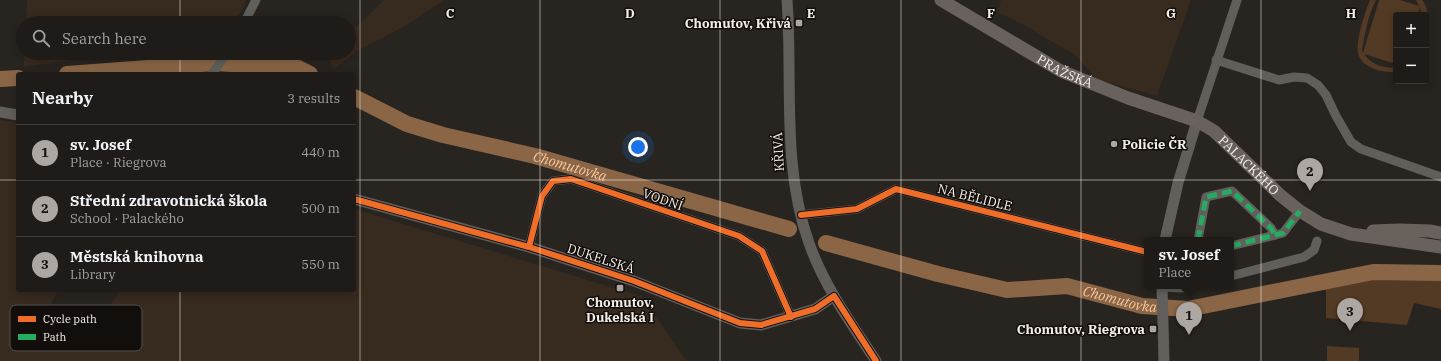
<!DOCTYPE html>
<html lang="en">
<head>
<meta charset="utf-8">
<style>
	:root { --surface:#1e1b18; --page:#262421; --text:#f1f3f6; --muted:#a1a1a2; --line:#3c3937; --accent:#ada7a3 }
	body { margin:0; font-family:"IBM Plex Serif",serif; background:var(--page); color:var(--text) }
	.controls { position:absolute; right:12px; top:12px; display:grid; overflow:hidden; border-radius:4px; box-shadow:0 2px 10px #0003 }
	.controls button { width:36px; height:36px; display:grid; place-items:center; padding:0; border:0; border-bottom:1px solid var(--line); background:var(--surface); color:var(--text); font:20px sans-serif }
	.you { position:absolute; left:638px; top:147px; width:14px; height:14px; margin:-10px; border:3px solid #fff; border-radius:50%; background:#1a73e8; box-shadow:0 0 0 6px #1a73e833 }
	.badge { display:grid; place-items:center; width:26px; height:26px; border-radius:50%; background:var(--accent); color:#111; font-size:13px; font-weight:700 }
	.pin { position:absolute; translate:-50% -33px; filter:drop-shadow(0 1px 2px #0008) }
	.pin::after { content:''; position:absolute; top:21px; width:14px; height:12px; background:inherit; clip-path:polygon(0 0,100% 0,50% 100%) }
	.popup { position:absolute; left:1144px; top:237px; width:90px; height:52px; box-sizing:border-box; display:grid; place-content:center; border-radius:4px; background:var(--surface); filter:drop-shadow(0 1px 3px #0005); font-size:13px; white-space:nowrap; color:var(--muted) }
	.popup b { font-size:15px; color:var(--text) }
	.popup::after { content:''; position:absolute; left:50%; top:100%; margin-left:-8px; border:8px solid transparent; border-top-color:var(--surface) }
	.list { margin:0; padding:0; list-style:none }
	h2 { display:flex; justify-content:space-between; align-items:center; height:52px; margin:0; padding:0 16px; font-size:17px }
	h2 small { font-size:13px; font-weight:400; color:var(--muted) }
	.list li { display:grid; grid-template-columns:26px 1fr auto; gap:12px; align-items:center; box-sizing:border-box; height:56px; padding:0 16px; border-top:1px solid var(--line) }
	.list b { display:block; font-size:15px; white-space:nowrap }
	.list p { margin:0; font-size:13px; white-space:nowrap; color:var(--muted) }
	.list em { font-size:13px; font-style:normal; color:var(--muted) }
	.icon { flex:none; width:22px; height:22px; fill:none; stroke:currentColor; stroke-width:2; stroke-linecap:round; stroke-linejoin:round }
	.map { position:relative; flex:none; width:1441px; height:361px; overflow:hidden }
	.search { position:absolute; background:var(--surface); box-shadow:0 2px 10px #0003; left:16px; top:16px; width:340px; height:44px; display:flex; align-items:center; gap:10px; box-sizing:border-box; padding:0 14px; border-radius:22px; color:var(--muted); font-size:15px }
	.panel { position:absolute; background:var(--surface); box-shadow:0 2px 10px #0003; left:16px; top:72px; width:340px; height:220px; border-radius:4px }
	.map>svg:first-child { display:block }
</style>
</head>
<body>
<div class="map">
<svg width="1441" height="361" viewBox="0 0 1441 361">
	<rect width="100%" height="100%" fill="#282420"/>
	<g fill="#372a1f">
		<path d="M27,0h219l-4,11 -9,12h-40v-3l-22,3h-145z"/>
		<path d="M384,0h60l-8,6 -33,21 -46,24 -23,18 -8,-13 3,-3h20v-19z"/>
		<path d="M1001,0h190l-34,96 -61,-17 -21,-24 -53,-31 -25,-12z"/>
		<path d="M24,53h68v4l-68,10z"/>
		<path d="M0,120l18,3v167h40l-9,17 43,27 28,-44h234v-81l287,87 46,65h-687z"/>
	</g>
	<g fill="#533a25">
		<path d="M1370,0h6c-8,16 -11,33 -14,50l1,3 16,-53h21l19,6 -3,-6h6c5,6 6,12 4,19v-4h-5l-1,-8 -2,8h-22v49l-32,-10c7,10 20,15 32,13v5c-13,1 -36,-4 -38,-20 -2,-13 7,-40 12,-52z"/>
		<path d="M1413,275l28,2v32l-27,-6 -7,22 -81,-7v-28h-3v-5l39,-8z"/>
		<path d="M1327,346l32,2v13h-32z"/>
	</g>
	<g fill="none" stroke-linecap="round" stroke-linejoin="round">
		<g stroke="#8a6647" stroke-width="16">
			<path d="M67,74l148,-11 83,5 12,6"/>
			<path d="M0,79l18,-1"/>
			<path id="s1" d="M354,97l53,27 36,11 92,21 254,73"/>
			<path id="s2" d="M826,243l112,31 69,16 60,-4 75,20 46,3 185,-37 68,1"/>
		</g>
		<g stroke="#625e5b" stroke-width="9">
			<path d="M244,23l12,-23"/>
			<path d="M1216,60l63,20 15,-3 13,1 11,7 8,10 10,21 15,26 10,7 80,28"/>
			<path d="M212,74l15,-21"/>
			<path d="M1197,121l40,-121"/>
			<path d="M801,215l56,-6 39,-20 251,63"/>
			<path d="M1198,240l8,-43 26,-6 39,37 4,7"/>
			<path d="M1231,246l52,-13 17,-22"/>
			<path d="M529,247l13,-51 11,-15 18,-2 168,57 23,15 29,66"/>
			<path d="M1231,276l73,-19 10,-7 3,-9"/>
			<path d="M1162,287l20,1 10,-2"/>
		</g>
		<g stroke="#625e5b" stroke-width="11">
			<path d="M787,0c6,81 -6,165 22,243 15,43 42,80 67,118"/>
			<path d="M0,112l18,3"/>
			<path d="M354,199l175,48 105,34 106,42 21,2 54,-16 19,-13"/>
			<path d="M1165,240l13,-57 19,-62"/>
			<path d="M1162,286l2,75"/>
		</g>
		<g stroke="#69625c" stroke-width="13">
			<path id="s3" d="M941,0l120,71 67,27 69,23 17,10 66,64 20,16 21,13 30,10 90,13"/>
			<path d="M1373,231l26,-1 31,1 11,2"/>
		</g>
		<g stroke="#26ab63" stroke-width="5" stroke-dasharray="10 5" stroke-linecap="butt">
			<path d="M1198,240l8,-43 26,-6 39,37 4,7"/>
			<path d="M1231,246l52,-13 17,-22"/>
		</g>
		<g stroke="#120e0b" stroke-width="8">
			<g id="cycleway">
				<path d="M354,199l175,48 105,34 106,42 21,2 54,-16 19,-13 42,65"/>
				<path d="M801,215l56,-6 39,-20 251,63"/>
				<path d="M529,247l13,-51 11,-15 18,-2 168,57 23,15 29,66"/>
			</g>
		</g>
		<use href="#cycleway" stroke="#ee6e29" stroke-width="6"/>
	</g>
	<path fill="none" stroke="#f4eee9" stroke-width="1" stroke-opacity="0.55" d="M180,0v23M360,0v361M540,0v361M720,0v361M901,0v361M1081,0v361M1261,0v361M180,53v21M0,180h18M354,180h1087M180,290v71"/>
	<g fill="#ada7a3" stroke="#120e0b" stroke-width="1.5">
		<rect x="795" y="19" width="8" height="8" rx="2"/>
		<circle cx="1114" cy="144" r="4"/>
		<rect x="616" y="284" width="8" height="8" rx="2"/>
		<rect x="1149" y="325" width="8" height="8" rx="2"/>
	</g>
	<g text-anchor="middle" stroke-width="3" stroke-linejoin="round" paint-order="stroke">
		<g font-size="13" font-weight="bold" fill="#f4eee9" stroke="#120e0b" text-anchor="end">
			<text x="791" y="28">Chomutov, Křivá</text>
			<text x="1122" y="149" text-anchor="start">Policie ČR</text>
			<text x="620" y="307" text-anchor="middle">Chomutov,<tspan x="620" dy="15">Dukelská I</tspan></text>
			<text x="1145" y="334">Chomutov, Riegrova</text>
		</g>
		<g font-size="13" fill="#f4eee9" stroke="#120e0b">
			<text dy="5" stroke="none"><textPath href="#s3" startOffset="143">PRAŽSKÁ</textPath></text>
			<text transform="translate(778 152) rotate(-93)" y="5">KŘIVÁ</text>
			<text dy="5" stroke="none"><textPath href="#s3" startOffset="353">PALACKÉHO</textPath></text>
			<text transform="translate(975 197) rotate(14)" y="5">NA BĚLIDLE</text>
			<text transform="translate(663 199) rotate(19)" y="5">VODNÍ</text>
			<text transform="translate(601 258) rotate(18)" y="5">DUKELSKÁ</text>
		</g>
		<g font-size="14" font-style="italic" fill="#f8c69c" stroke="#120e0b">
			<text dy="5" stroke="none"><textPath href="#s1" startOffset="228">Chomutovka</textPath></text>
			<text dy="5" stroke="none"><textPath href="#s2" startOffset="302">Chomutovka</textPath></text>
		</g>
	</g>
	<rect x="10" y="305" width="132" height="46" rx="6" fill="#120e0b" stroke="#56514e" stroke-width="1"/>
	<rect x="18" y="316" width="18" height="6" fill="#ee6e29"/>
	<rect x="18" y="334" width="18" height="6" fill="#26ab63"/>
	<g font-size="11" fill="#f4eee9">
		<text x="43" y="323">Cycle path</text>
		<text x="43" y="341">Path</text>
	</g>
	<g font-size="13" text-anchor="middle" font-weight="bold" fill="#f4eee9" stroke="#120e0b" stroke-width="3" stroke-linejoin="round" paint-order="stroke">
		<text x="450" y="18">C</text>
		<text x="630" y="18">D</text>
		<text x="811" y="18">E</text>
		<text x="991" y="18">F</text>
		<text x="1171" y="18">G</text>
		<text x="1351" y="18">H</text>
	</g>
</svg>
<div class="controls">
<button>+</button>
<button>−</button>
</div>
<div class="you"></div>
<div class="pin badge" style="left:1189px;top:335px">1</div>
<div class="popup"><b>sv. Josef</b>Place</div>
<div class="pin badge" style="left:1310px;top:191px">2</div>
<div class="pin badge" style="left:1350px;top:331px">3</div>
<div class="search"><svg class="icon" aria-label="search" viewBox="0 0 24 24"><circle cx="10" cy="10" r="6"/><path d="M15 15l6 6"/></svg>Search here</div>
<section class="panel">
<h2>Nearby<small>3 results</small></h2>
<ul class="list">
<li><span class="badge">1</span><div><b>sv. Josef</b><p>Place · Riegrova</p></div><em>440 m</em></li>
<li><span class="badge">2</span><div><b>Střední zdravotnická škola</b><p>School · Palackého</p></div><em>500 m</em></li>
<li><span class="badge">3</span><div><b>Městská knihovna</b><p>Library</p></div><em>550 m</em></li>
</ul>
</section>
</div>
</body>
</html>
